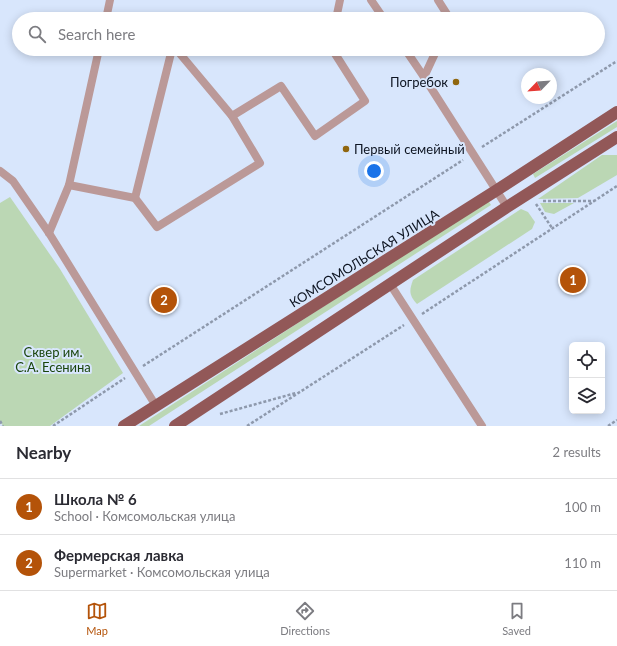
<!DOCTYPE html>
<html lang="en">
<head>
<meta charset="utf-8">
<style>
	:root { --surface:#fff; --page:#f2f2f3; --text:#2b2b33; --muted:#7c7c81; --line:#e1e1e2; --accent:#b45309 }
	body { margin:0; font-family:Lato,sans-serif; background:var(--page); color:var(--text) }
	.controls { position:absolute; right:12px; bottom:12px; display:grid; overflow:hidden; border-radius:6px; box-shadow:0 2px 10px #0003 }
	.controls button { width:36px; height:36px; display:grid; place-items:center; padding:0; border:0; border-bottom:1px solid var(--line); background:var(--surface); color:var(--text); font:20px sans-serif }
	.compass { position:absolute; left:521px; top:68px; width:36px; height:36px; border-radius:50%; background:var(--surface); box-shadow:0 2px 10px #0003; rotate:245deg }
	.you { position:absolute; left:374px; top:171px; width:14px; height:14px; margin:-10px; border:3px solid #fff; border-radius:50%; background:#1a73e8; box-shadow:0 0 0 6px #1a73e833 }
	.badge { display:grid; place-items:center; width:26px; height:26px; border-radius:50%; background:var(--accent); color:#fff; font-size:13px; font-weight:700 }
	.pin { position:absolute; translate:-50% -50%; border:2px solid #fff; box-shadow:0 1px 4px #0006 }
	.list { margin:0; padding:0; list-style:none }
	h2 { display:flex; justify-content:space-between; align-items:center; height:52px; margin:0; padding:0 16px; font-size:17px }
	h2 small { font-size:13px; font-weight:400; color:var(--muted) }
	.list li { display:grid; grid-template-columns:26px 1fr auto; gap:12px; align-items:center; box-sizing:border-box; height:56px; padding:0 16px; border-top:1px solid var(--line) }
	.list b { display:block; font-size:15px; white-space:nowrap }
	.list p { margin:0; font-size:13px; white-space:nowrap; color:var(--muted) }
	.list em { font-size:13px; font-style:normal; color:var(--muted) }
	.icon { flex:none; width:22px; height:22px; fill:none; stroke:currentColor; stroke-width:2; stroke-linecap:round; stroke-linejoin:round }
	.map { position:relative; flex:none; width:617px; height:426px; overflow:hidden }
	.search { position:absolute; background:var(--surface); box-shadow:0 2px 10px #0003; left:12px; right:12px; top:12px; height:44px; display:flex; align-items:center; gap:10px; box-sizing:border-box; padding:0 14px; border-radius:22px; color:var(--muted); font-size:15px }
	.sheet { height:164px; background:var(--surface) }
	nav { display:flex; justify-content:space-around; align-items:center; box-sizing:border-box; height:56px; border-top:1px solid var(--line); background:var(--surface); font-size:11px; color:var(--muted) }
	nav a { display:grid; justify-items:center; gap:2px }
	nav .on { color:var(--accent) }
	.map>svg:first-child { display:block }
</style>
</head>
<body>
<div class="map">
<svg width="617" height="426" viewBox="0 0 617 426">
	<rect width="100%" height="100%" fill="#d8e6fc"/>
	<g fill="#bbd7b4">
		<path d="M617,121v6l-82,51 -2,-4z"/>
		<path d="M602,155h15v20l-39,23 -40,1z"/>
		<path d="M10,197l50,72 63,104 -73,53h-47l-3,-5v-218z"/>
		<path d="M488,200l3,5 -342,221h-10z"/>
		<path d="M540,203h34l-20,11 -9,-2z"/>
		<path d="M521,209l7,3 7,10 -3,7 -115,75c-8,-9 -8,-13 -4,-24z"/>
	</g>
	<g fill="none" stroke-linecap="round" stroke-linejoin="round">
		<g stroke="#8e99ac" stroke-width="2.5" stroke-dasharray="3 2" stroke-linecap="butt">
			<path d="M482,147l135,-86"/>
			<path d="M543,201h51"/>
			<path d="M536,204l16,24"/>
			<path d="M422,314l195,-128"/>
			<path d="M143,366l320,-206"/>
			<path d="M220,414l76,-21"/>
			<path d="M0,421l3,5"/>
			<path d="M53,426l72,-48"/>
			<path d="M247,426l157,-101"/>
			<path d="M608,426l9,-6"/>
		</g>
		<g stroke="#bb9998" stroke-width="8">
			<path d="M371,0l13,19"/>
			<path d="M438,0l12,19"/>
			<path d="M106,19l4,-19"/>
			<path d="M336,19l4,-19"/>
			<path d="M405,49l19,28 83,130"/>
			<path d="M424,77l13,-28"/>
			<path d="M232,116l49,-30 34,50 50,-35 -33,-52"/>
			<path d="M0,171l13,10 36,52 107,173"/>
			<path d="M69,185l30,-136"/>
			<path d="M135,198l37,-149"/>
			<path d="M49,233l20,-48 66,13 22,29 103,-64 -28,-47 -56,-67"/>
			<path d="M390,284l92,142"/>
		</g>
		<g stroke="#925858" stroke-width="12">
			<path d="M124,426l373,-236 120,-78"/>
			<path d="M175,426l332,-219 110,-70"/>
		</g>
	</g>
	<g fill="#90660e" stroke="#d8e6fc" stroke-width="1.5">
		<circle cx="456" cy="82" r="4"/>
		<circle cx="346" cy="149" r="4"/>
	</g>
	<g text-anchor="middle" stroke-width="4" stroke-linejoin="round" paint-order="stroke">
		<g font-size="13" fill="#0d1421" stroke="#d8e6fc" text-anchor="end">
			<text x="448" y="87">Погребок</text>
			<text x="354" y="154" text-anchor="start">Первый семейный</text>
		</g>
		<g font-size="13" fill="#0d1421" stroke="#d8e6fc">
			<text transform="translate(364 258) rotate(-32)" y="5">КОМСОМОЛЬСКАЯ УЛИЦА</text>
		</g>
		<g font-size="13" fill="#19440b" stroke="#d8e6fc">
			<text x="53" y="357">Сквер им.<tspan x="53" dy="15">С.А. Есенина</tspan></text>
		</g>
	</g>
</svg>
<div class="controls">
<button><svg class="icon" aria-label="locate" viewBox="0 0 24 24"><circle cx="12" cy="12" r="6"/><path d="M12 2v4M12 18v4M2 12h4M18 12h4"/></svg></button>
<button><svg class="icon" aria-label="layers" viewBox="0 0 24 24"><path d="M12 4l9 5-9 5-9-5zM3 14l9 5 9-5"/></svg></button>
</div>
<svg class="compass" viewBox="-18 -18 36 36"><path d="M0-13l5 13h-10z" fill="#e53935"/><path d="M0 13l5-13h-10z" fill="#7c7c81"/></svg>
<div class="you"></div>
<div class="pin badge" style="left:573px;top:280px">1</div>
<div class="pin badge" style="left:164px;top:300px">2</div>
<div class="search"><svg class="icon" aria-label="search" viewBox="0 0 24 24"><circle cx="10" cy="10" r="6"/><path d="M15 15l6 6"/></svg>Search here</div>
</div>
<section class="sheet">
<h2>Nearby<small>2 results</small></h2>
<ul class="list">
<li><span class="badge">1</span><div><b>Школа № 6</b><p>School · Комсомольская улица</p></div><em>100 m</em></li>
<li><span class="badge">2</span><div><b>Фермерская лавка</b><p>Supermarket · Комсомольская улица</p></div><em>110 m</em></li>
</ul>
</section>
<nav>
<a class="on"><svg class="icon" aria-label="map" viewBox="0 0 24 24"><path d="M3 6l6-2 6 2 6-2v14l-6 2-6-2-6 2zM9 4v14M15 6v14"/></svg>Map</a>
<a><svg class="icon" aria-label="directions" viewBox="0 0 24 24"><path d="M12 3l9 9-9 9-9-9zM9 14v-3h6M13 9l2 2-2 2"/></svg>Directions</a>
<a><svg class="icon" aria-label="saved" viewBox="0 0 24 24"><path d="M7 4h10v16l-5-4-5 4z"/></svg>Saved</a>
</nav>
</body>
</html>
